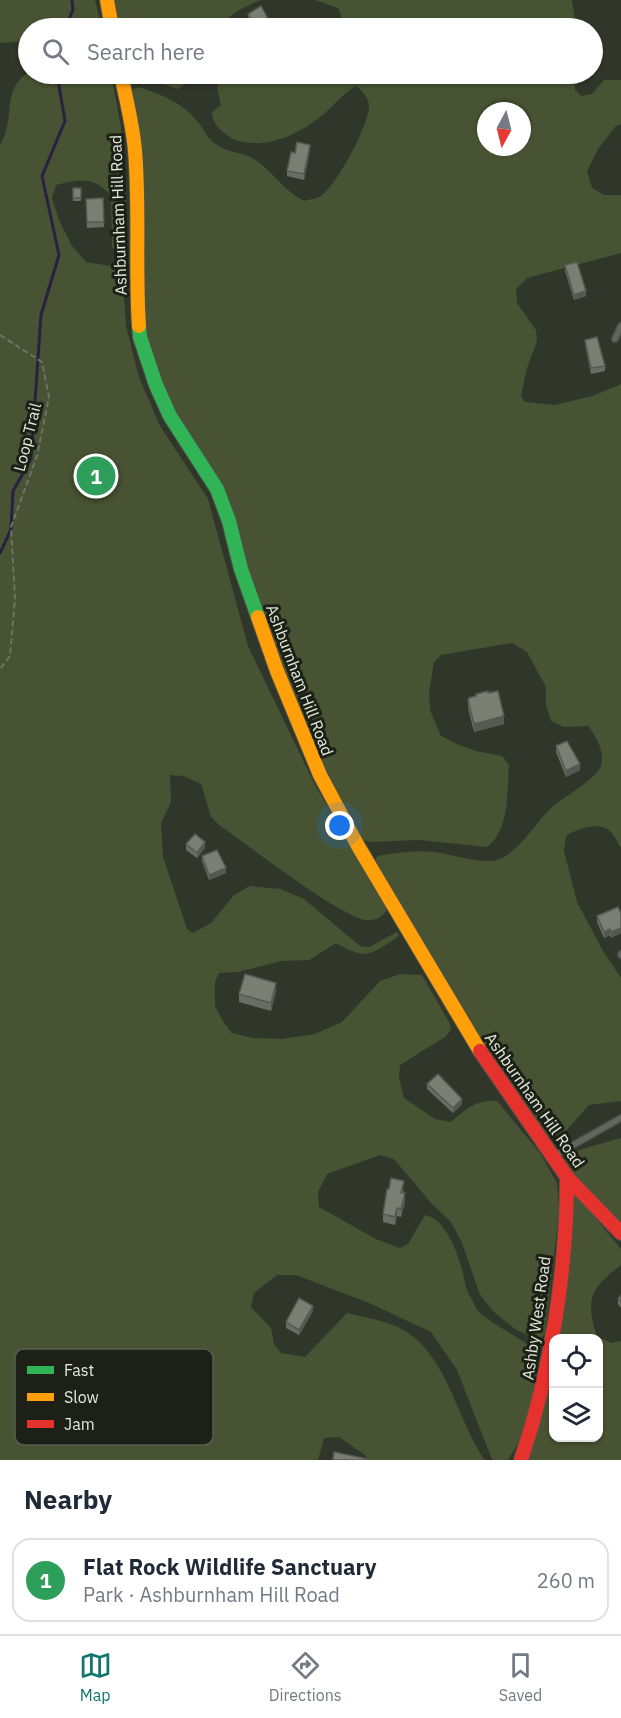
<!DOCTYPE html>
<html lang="en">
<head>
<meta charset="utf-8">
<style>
	:root { --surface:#fff; --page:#f2f2f3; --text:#1f2937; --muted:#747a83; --line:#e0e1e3; --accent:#0f766e }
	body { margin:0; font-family:"IBM Plex Sans",sans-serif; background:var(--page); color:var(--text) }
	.controls { position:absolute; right:18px; bottom:18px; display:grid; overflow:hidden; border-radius:12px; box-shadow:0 2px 4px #0004 }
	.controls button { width:54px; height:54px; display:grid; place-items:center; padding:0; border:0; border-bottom:2px solid var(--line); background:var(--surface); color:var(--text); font:30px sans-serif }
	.compass { position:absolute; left:477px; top:102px; width:54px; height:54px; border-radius:50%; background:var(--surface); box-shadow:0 2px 4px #0004; rotate:187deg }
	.you { position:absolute; left:340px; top:826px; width:21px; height:21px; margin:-15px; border:4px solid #fff; border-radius:50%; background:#1a73e8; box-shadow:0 0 0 9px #1a73e833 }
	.badge { display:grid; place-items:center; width:39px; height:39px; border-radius:50%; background:var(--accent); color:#fff; font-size:20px; font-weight:700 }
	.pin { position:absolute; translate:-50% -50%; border:3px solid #fff; box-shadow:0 2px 6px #0006 }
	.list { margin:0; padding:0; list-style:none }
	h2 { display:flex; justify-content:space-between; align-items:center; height:78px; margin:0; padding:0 24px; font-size:26px }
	h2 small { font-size:20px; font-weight:400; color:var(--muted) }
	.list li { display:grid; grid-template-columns:39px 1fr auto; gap:18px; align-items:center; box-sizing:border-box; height:84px; margin:0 12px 12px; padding:0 12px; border:2px solid var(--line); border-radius:18px }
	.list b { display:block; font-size:22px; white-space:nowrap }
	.list p { margin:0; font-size:20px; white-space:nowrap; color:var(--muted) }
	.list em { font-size:20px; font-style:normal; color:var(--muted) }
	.icon { flex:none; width:33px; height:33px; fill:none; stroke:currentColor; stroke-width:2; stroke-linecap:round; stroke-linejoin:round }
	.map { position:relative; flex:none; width:621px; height:1460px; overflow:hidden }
	.search { position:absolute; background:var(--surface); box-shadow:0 2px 4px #0004; left:18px; right:18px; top:18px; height:66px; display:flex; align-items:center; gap:15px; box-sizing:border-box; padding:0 21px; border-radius:33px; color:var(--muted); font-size:22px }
	.sheet { height:174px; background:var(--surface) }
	nav { display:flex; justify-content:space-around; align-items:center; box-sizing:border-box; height:84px; border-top:2px solid var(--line); background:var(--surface); font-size:16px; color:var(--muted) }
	nav a { display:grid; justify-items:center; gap:3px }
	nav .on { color:var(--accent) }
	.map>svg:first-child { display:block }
</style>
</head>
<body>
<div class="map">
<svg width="621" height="1460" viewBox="0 0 621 1460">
	<rect width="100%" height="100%" fill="#31362a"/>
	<g fill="#475332" fill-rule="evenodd">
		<path d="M0,0h95l4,17 -3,6 -16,5h-52v13l-28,2z"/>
		<path d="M114,0h147c-14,5 -34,15 -42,28h-100z"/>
		<path d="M315,0h257l4,28h-240l6,-9 -4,-11z"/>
		<path d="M28,72v2h83l10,53 5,61 2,65h-11l-5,-6 -1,-51c-17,-20 -31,-17 -55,-11l-4,13 7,22 13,26 14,16 36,6 4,58 13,51 21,49 48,73 40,147 67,139 72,125c-5,7 -10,10 -19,10 -23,1 -124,-78 -149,-95l-8,-8 -10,-33 -18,-8 -13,-1 1,27 -10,21 2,34 24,72 6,4 18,-10 23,-28 16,-9 31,3 23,10 56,47 9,1 28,-15 2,4c-28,19 -32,25 -63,7l-27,17 -27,1 -44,11 -19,1 -4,9v24l9,17 8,10 21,5 29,1 33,-5 27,-12 38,-41 20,-7 22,1 28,49 1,6 -6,7 -45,28 -1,13 5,20 31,21 16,3c15,-13 26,-23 46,-21l43,52 17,30 2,29 -14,121 -4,6h-6l-20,-10 -21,-17 -14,-17 -18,-52 -11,-21 -20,-19 -37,-44 -14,-4 -53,19 -9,18 1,15 57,32 24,9 8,-4 17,-29c20,3 32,37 37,54 3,10 2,18 8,27 3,5 5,11 9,16 11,12 55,32 59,43 2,6 0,13 -1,19 -2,31 -12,60 -29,86h-15l-2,-3 -34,-87 -26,-38 -62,-29 -73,-28h-19l-23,18 -3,14 20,21 3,16 7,9 24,4 42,-44c16,4 34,7 49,13 52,24 59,92 89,134h-117l-3,-5 -26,-18 -15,1 -6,22h-318v-1315c17,-29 0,-52 28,-73z"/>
		<path d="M136,74h56l-8,11 -7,4z"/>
		<path d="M230,74h45l5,10h6l13,-10h275l1,16 6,6 11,-2 12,-14h17v44l-5,2 -18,23 -11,22 5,17 12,7h17v58l-94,25 -11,11 1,14 19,27 1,11 -10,27 -6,28 4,6 30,3 37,-9 29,-12v464c-3,-5 -7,-13 -11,-17 -11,-10 -33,-2 -44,5l-2,15 13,51 26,49 18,27v123l-32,4 -24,27 -11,6 -8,-3 -49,-69 -122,-206 2,-4c18,-3 38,-6 56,-4 21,2 42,12 64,8 19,-5 39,-37 53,-51 11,-10 44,-29 50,-41 6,-14 -3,-31 -12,-42l-24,1 -13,-6 -5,-16v-18l-19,-35 -15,-9 -71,12 -7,7 -5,30 1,18 11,26 18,9 17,6 26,5 7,9c-2,27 1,64 -22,82l-68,-7 -50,2 -7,-2 -33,-57 -45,-104 -41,-122 -13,-54 -16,-32 -29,-43 -24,-43 -14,-46 -7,-50 4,-95 -4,-47 -9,-52v-5l8,-3c23,8 43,15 59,35 5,6 8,14 14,19 11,11 24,10 38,16 18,8 33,34 54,44 6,-2 14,-2 18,-6 15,-10 48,-72 47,-90 -1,-8 -7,-14 -13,-19 -13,8 -21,18 -32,28 -19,16 -47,31 -72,29 -8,-1 -15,-1 -22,-6 -10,-7 -18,-13 -18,-25l9,-7 -4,-18 4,-8zM486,111h36v36h-36z"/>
		<path d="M621,1138v89l-57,-64 1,-5 10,-7z"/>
		<path d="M574,1196l6,3 41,50v16c-31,24 -36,34 -24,72l15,6 9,-2v119h-95l11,-28 16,-71 1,77h44v-100h-41l16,-140z"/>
	</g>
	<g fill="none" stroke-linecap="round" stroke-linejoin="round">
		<g stroke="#2b2042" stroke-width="3">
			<path d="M65,28l8,-18 -1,-10"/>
			<path d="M0,553l11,-24 2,-38 18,-32 10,-144 18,-60 -17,-79 23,-55 -8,-47"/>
		</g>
		<g stroke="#4d5248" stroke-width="8">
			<g id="lane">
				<path d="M615,339l6,-13"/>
				<path d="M621,954v1"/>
				<path d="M554,1156l67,-38"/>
			</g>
		</g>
		<g stroke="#4d5248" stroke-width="16">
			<path id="fast" d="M139,326l1,11 16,48 14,31 47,73 12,32 12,48 17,48"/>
		</g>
		<g stroke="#4d5248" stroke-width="16">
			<g id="slow">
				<path d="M107,0l5,28"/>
				<path d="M121,74c5,25 12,51 14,77 5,58 0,117 4,175"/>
				<path d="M258,617l19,54 43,104 38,71 122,205"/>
			</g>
		</g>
		<g stroke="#4d5248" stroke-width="16">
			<g id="jam">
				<path d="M480,1051l87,126 54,56"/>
				<path d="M521,1460c30,-88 46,-190 46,-283"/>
			</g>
		</g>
		<path stroke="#6e7269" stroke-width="2" stroke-dasharray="6 3" stroke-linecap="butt" d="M0,335l42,27 7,35 -12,59 -26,71 4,72 -5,57 -10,13"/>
		<use href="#lane" stroke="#63665e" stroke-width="5"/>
		<use href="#fast" stroke="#30b455" stroke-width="14"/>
		<use href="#slow" stroke="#ff9f0a" stroke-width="14"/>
		<use href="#jam" stroke="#e5322d" stroke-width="14"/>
	</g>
	<g fill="#696d64">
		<path d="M248,14l25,14h-20l-5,-9z"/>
		<path d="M310,150l-6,30 -17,-4v-5l8,-18z"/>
		<rect x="73" y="188" width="8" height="13"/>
		<path d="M103,198l1,29 -17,1 -1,-29z"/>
		<path d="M565,265l21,31 -12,4 -9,-29z"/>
		<path d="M585,340l20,26v5l-14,3 -6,-29z"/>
		<path d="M468,700l36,24 -30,8 -6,-24z"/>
		<path d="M556,746l24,24 -14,7 -10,-25z"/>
		<path d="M186,844l19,4 -8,10 -11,-8z"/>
		<path d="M202,856l24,17 -17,7 -7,-19z"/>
		<path d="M621,913v20l-10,5 -1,-3 -6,3 -7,-16v-6z"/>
		<path d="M276,991l-5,20 -32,-9v-8z"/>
		<path d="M427,1084l35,20 -9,9 -26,-24z"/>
		<path d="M404,1189l-1,4 2,9 -4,15 -4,-1 -2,9 -12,-3v-8z"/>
		<path d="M621,1295v13l-3,-4v-5z"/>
		<path d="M313,1311l-14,24 -13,-7v-6z"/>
	</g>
	<g fill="#555951">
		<path d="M310,145v5l-6,30v-6z"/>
		<path d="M586,291v5l-12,4v-5z"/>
		<path d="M504,716v8l-30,8v-8z"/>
		<path d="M580,764v6l-14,7v-6z"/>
		<path d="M205,842v6l-8,10v-5z"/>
		<path d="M226,868v5l-17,7v-5z"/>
		<path d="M621,928v5l-10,5v-6z"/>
		<path d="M610,929v6l-6,3v-6z"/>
		<path d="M276,983v8l-5,20v-8z"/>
		<path d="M462,1099v5l-9,9v-5z"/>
		<path d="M405,1193v9l-4,15v-8z"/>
		<path d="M397,1208v8l-2,9v-8z"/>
		<path d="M313,1306v5l-14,24v-5z"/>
	</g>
	<g fill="#7a7f74" stroke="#555951" stroke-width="1.5">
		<path d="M261,6l12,22h-17l-8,-14z"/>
		<path d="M297,142l13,3 -6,29 -17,-3 4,-19 4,1z"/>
		<rect x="73" y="188" width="8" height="10"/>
		<path d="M103,198l1,24h-17l-1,-23z"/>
		<path d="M577,262l9,29 -12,4 -9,-30z"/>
		<path d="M597,337l8,29 -14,2 -6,-28z"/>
		<path d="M488,691v2l10,-2 6,25 -30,8 -6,-24 1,-2 7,-2v-2z"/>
		<path d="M567,741l13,23 -14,7 -10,-25z"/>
		<path d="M195,834l10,8 -8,11 -11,-9z"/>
		<path d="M217,850l9,18 -17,7 -7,-19z"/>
		<path d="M618,907l3,6v15l-10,4 -1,-3 -6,3 -7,-16z"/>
		<path d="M245,974l31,9 -5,20 -32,-9z"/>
		<path d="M438,1074l24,25 -9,9 -26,-24z"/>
		<path d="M391,1178l13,3 -3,12h4l-4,16 -4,-1 -2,9 -12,-3 4,-25h2z"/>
		<path d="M621,1295v7l-3,-3z"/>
		<path d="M299,1298l14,8 -14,24 -13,-8z"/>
		<path d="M334,1452l34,7v1h-35z"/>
	</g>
	<g text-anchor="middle" stroke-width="6" stroke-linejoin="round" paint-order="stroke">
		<g font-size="16" fill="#e4eadc" stroke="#1c2016">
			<text transform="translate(118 215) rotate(-92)" y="6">Ashburnham Hill Road</text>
			<text transform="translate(27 437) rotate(-76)" y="6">Loop Trail</text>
			<text transform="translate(300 680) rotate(69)" y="6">Ashburnham Hill Road</text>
			<text transform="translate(535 1100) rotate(55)" y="6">Ashburnham Hill Road</text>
			<text transform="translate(536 1318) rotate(-82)" y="6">Ashby West Road</text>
		</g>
	</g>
	<rect x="15" y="1349" width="198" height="96" rx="9" fill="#1c2016" stroke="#585d51" stroke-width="1.5"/>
	<rect x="27" y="1366" width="27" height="8" fill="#30b455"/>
	<rect x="27" y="1393" width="27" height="8" fill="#ff9f0a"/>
	<rect x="27" y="1420" width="27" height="8" fill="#e5322d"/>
	<g font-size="16" fill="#e4eadc">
		<text x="64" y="1376">Fast</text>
		<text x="64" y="1403">Slow</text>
		<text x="64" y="1430">Jam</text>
	</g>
</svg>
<div class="controls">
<button><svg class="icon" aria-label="locate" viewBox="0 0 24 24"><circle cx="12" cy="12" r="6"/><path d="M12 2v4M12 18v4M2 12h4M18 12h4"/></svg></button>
<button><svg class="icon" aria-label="layers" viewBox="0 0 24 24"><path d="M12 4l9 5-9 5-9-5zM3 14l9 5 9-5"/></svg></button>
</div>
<svg class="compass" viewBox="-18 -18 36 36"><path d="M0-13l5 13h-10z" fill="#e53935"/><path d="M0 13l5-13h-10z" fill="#747a83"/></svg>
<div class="you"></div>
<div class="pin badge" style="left:96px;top:476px;background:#2e9e5b">1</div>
<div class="search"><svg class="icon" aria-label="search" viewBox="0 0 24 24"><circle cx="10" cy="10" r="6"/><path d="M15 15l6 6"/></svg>Search here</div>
</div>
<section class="sheet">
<h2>Nearby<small></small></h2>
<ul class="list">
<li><span class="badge" style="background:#2e9e5b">1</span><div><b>Flat Rock Wildlife Sanctuary</b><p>Park · Ashburnham Hill Road</p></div><em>260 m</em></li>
</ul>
</section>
<nav>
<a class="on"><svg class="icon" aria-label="map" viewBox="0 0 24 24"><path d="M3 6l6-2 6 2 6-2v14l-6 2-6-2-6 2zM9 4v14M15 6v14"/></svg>Map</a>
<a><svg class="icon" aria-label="directions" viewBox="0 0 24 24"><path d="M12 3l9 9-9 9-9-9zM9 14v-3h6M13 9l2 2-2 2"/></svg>Directions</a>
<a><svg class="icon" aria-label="saved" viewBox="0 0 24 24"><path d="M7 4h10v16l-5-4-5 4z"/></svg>Saved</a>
</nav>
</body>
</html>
